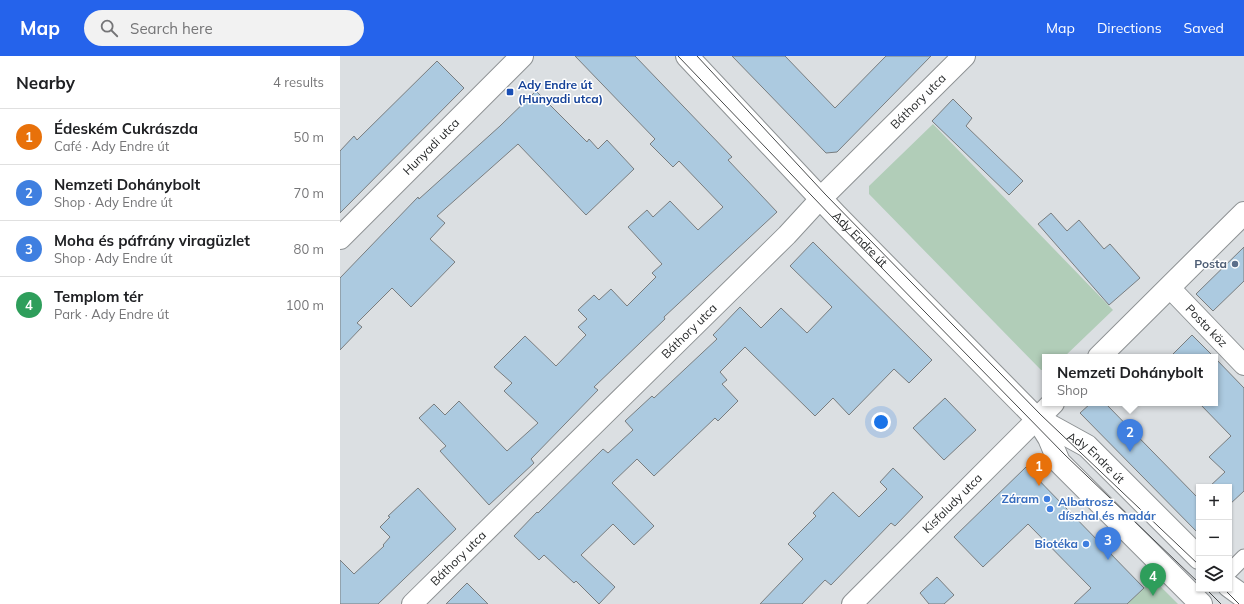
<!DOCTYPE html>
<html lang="en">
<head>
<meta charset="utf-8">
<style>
	:root { --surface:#fff; --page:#f2f2f2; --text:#202124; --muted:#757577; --line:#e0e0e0; --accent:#2563eb }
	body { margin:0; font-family:Mulish,sans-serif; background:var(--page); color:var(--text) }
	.controls { position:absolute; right:12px; bottom:12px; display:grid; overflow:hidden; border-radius:0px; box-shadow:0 1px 3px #0004 }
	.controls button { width:36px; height:36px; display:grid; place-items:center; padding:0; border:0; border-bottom:1px solid var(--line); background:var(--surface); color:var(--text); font:20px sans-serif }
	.you { position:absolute; left:541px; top:366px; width:14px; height:14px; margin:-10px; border:3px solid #fff; border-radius:50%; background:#1a73e8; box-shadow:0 0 0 6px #1a73e833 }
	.badge { display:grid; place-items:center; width:26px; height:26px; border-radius:50%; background:var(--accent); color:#fff; font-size:13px; font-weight:700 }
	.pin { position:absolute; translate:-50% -33px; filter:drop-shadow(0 1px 2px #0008) }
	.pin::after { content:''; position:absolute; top:21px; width:14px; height:12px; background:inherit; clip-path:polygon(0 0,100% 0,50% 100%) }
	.popup { position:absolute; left:702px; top:298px; width:176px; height:52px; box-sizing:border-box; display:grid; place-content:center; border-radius:0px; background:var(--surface); filter:drop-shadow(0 1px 3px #0005); font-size:13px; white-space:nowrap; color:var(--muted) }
	.popup b { font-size:15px; color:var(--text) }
	.popup::after { content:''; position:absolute; left:50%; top:100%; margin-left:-8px; border:8px solid transparent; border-top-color:var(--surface) }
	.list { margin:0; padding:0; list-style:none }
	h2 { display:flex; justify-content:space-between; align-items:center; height:52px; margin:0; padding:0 16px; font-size:17px }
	h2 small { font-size:13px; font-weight:400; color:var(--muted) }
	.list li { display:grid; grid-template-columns:26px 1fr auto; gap:12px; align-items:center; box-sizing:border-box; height:56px; padding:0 16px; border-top:1px solid var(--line) }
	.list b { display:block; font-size:15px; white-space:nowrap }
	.list p { margin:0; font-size:13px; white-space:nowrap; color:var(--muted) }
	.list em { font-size:13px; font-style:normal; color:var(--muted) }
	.icon { flex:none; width:22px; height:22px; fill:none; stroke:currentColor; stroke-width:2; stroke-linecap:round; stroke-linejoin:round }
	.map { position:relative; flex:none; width:904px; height:548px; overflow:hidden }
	header { display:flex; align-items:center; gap:24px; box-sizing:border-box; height:56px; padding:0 20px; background:var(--accent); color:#fff }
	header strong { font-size:19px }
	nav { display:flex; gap:22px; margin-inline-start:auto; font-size:14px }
	.search { width:280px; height:36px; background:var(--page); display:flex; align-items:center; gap:10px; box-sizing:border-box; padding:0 14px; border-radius:22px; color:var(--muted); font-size:15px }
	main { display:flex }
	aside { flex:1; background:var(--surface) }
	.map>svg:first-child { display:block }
</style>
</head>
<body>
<header>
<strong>Map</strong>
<div class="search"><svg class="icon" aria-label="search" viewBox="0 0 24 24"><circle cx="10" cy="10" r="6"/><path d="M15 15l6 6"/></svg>Search here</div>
<nav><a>Map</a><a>Directions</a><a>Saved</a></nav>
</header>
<main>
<aside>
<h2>Nearby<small>4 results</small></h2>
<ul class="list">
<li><span class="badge" style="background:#e8710a">1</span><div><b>Édeském Cukrászda</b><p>Café · Ady Endre út</p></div><em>50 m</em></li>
<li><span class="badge" style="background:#3f7fe0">2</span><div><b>Nemzeti Dohánybolt</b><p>Shop · Ady Endre út</p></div><em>70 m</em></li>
<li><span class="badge" style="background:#3f7fe0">3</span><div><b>Moha és páfrány viragüzlet</b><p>Shop · Ady Endre út</p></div><em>80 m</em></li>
<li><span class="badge" style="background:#2e9e5b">4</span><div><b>Templom tér</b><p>Park · Ady Endre út</p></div><em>100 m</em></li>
</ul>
</aside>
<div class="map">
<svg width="904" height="548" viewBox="0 0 904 548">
	<rect width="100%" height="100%" fill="#dbdfe2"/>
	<g fill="#b1cdb8">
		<path d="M593,68l180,186 -49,47h-19v13h-4l-172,-176v-8z"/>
		<path d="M813,523l25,25h-51z"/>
	</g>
	<g fill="#accae0" stroke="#797d7f">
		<path d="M235,0h60l97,101 -4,3 49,52 -113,105 1,2 -71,68 4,3 -67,69 3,4 -45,42 -49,-54 6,-5 -27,-28 15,-14 11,11 14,-14 48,50 31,-28 -34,-32 8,-8 -18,-16 31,-31 31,30 30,-31 -8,-8 9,-8 -9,-9 16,-15 5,5 12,-11 16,17 29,-29 -4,-4 10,-9 -34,-37 19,-17 6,7 17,-16 28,29 25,-23 -44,-46 -6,6 -23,-23 5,-5z"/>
		<path d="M392,0h53l50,52 51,-52h45l-94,96 -11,1z"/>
		<path d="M97,5l27,27 -124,125v-62l14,-15 3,4z"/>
		<path d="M196,35l51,51 2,-3 9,10 9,-9 27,29 -48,46 -68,-71 -81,72 8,7 -15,16 25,23 -44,45 -19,-19 -35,35 5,4 -22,23v-72l78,-81 1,2 81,-73z"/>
		<path d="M613,43l19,19 -6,8 57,55 -14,14 -77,-74z"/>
		<path d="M711,157l16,18 12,-11 25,29 6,-5 30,34 -31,27 -71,-81z"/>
		<path d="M473,186l119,118 -23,23 -15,-14 -45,46 -16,-17 -18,18 -70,-69 -25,25 7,8 -5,4 16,17 -20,20 -3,-3 -61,58 -17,-17 -25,24 42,43 -20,19 -21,-21 -32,31 34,32 -16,17 -23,-23 -2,2 -30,-28 -5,5 -25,-24 23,-24 1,1 65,-64 5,4 25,-23 -8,-9 27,-25 2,2 63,-59 -4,-4 27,-28 21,21 20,-20 26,25 25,-26 -42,-41z"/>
		<path d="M904,191v34l-31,30 -17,-17z"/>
		<path d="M852,279l22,22h-44z"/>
		<path d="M875,302l29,30v103l-15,14v-18h-20l16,-15 -16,-15 22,-21 -32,-33h16z"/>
		<path d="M605,342l31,32 -32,30 -31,-32z"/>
		<path d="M751,347h14l93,95 1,-1v37l-119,-121z"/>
		<path d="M686,411l118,121 -17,16h-53l17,-16 -63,-64 -45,43 -29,-30z"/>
		<path d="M553,412l30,29 -28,29 -4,-3 -60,62 -6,-5 -23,24h-42l43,-45 -15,-15 28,-28 -3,-3 20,-21 26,25 28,-28 -7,-7z"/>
		<path d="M78,432l38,41 -78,75h-38v-44l14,14 30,-28 -1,-1 7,-8 -10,-10 10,-10 -2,-1z"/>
		<path d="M597,521l17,18 -10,9h-15l-9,-11z"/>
		<path d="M127,527l21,21h-42z"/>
	</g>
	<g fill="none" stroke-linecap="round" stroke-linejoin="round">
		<g stroke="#8e9294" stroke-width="17">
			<path id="pedestrian" d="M889,516l15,-15"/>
		</g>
		<g stroke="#8e9294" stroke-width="22">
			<g id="minor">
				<path id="s1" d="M829,231l75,78"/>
				<path id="s2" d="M72,548l375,-369 34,-37"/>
				<path id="s3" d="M512,548l185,-185"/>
			</g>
		</g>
		<g stroke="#8e9294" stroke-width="24">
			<g id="tertiary">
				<path id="s4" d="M347,0l150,160 200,203 12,19 10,24 142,142"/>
				<path id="s5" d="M481,142l143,-142"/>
				<path id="s6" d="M0,182l182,-182"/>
				<path d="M759,301l145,-144"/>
				<path d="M697,363l16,-16"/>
				<path id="s7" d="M698,363l49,27 112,112"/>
				<path d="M889,530l15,11"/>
			</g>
		</g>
		<use href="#pedestrian" stroke="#fff" stroke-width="15"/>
		<use href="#minor" stroke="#fff" stroke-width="20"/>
		<use href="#tertiary" stroke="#fff" stroke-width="22"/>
		<g stroke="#484a4b" stroke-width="1">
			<path d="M338,0l156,163 231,236 134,128"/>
			<path d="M357,0l128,138 216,221 158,150"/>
			<path d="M866,533l15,15"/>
			<path d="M884,533l15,15"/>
		</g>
	</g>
	<rect fill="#1a4fb4" stroke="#fff" stroke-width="1.5" x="166" y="32" width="8" height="8" rx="2"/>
	<circle fill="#5c6f8a" stroke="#fff" stroke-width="1.5" cx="895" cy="208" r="4"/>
	<g fill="#3f7fe0" stroke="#fff" stroke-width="1.5">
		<circle cx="707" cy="443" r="4"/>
		<circle cx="710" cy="453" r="4"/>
		<circle cx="746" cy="488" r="4"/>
	</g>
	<g text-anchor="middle" stroke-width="3" stroke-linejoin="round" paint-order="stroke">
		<g font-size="12" font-weight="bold" fill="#164399" stroke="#fff" text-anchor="start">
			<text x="178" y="33">Ady Endre út<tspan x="178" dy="14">(Hunyadi utca)</tspan></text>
		</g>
		<g font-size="12" fill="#282a2b" stroke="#fff">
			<text dy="4" stroke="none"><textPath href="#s5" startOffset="137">Báthory utca</textPath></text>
			<text dy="4" stroke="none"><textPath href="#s6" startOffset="129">Hunyadi utca</textPath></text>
			<text dy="4" stroke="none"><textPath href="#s4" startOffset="252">Ady Endre út</textPath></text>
			<text dy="4" stroke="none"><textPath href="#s1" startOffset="54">Posta köz</textPath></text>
			<text dy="4" stroke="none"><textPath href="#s2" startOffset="389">Báthory utca</textPath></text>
			<text dy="4" stroke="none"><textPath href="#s7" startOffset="70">Ady Endre út</textPath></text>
			<text dy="4" stroke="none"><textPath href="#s3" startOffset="142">Kisfaludy utca</textPath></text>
			<text dy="4" stroke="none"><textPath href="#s2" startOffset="65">Báthory utca</textPath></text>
		</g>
		<g font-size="12" font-weight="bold" fill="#4e5e75" stroke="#fff" text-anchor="end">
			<text x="887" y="212">Posta</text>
		</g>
		<g font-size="12" font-weight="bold" fill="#366cbe" stroke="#fff" text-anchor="end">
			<text x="699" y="447">Záram</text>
			<text x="718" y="450" text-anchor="start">Albatrosz<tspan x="718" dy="14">díszhal és madár</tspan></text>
			<text x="738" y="492">Biotéka</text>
		</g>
	</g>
</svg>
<div class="controls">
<button>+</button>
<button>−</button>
<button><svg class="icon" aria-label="layers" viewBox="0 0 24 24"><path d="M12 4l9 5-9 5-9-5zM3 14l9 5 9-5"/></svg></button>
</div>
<div class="you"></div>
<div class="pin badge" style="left:699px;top:430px;background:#e8710a">1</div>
<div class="pin badge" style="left:790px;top:396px;background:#3f7fe0">2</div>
<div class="popup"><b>Nemzeti Dohánybolt</b>Shop</div>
<div class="pin badge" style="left:768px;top:504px;background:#3f7fe0">3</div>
<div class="pin badge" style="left:813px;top:540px;background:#2e9e5b">4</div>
</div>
</main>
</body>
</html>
